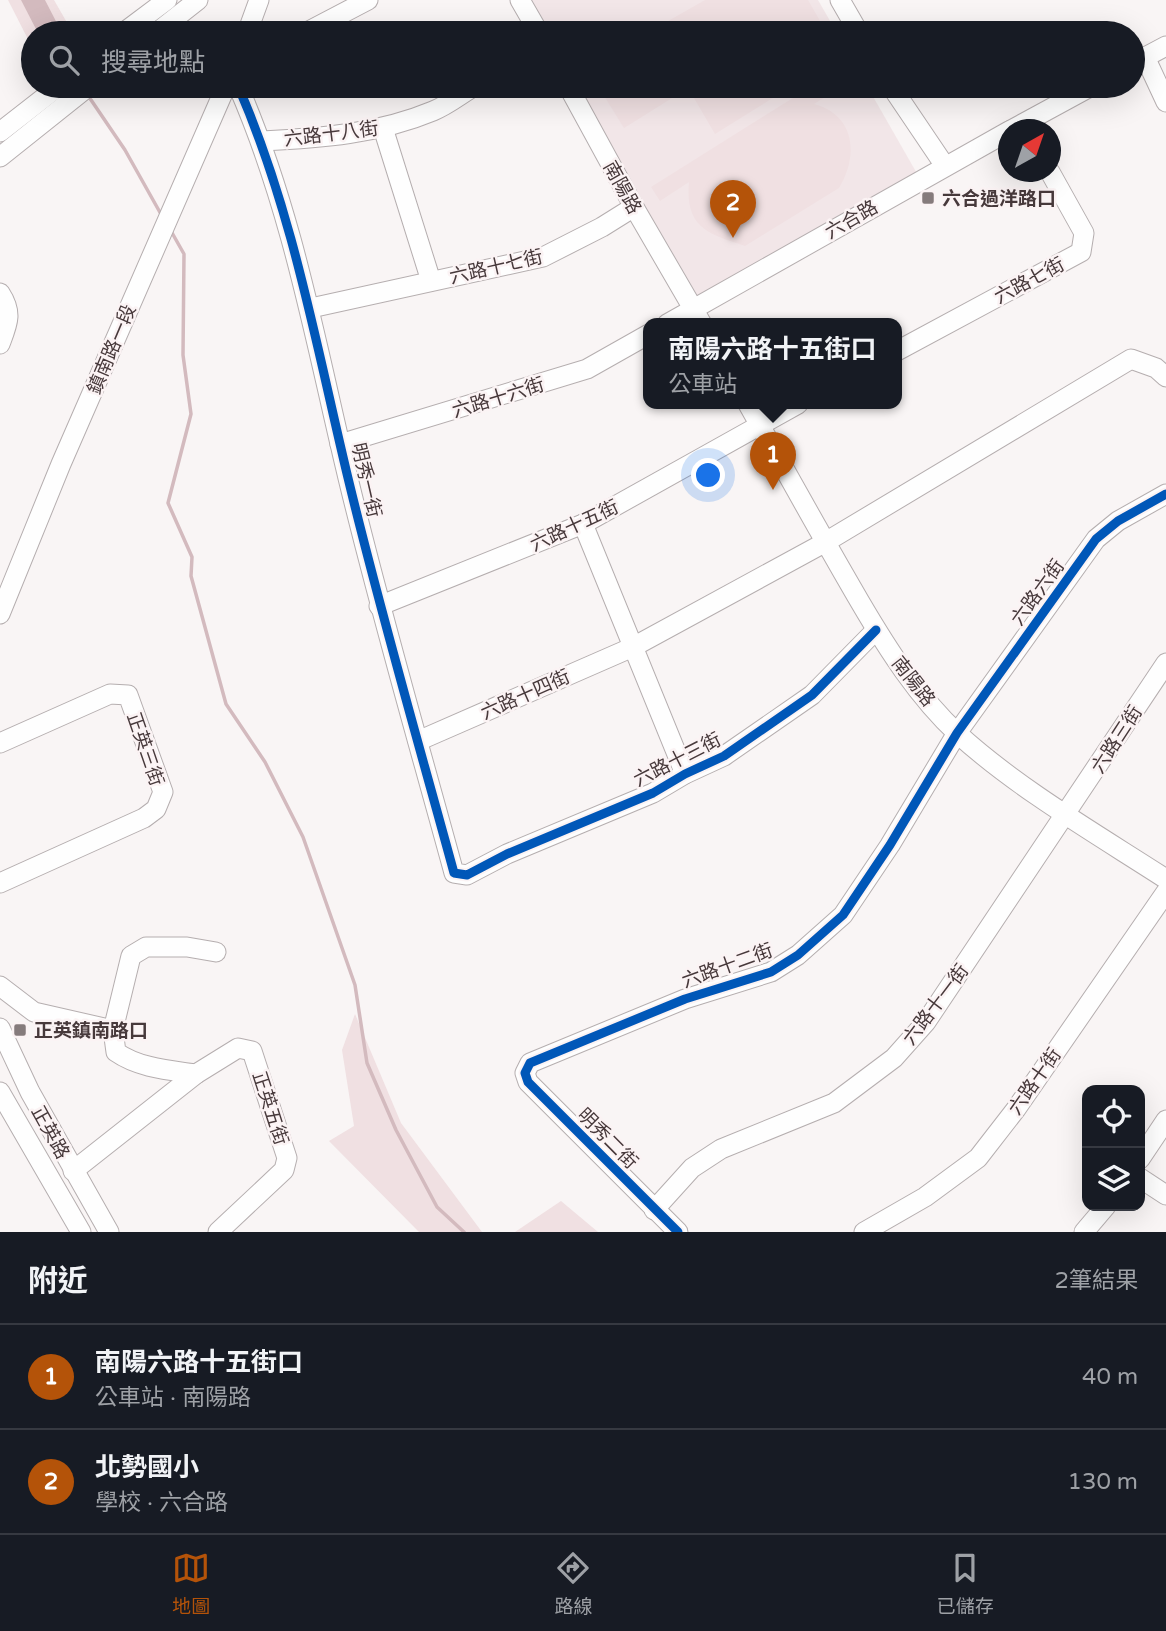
<!DOCTYPE html>
<html lang="zh-TW">
<head>
<meta charset="utf-8">
<style>
	:root { --surface:#171b24; --page:#20242c; --text:#f1f3f6; --muted:#9ea1a6; --line:#363941; --accent:#b45309 }
	body { margin:0; font-family:"Varela Round","Noto Sans TC",sans-serif; background:var(--page); color:var(--text) }
	.controls { position:absolute; right:21px; bottom:21px; display:grid; overflow:hidden; border-radius:14px; box-shadow:0 7px 28px #0002 }
	.controls button { width:63px; height:63px; display:grid; place-items:center; padding:0; border:0; border-bottom:2px solid var(--line); background:var(--surface); color:var(--text); font:35px sans-serif }
	.compass { position:absolute; left:998px; top:119px; width:63px; height:63px; border-radius:50%; background:var(--surface); box-shadow:0 7px 28px #0002; rotate:40deg }
	.you { position:absolute; left:709px; top:476px; width:24px; height:24px; margin:-18px; border:5px solid #fff; border-radius:50%; background:#1a73e8; box-shadow:0 0 0 10px #1a73e833 }
	.badge { display:grid; place-items:center; width:46px; height:46px; border-radius:50%; background:var(--accent); color:#fff; font-size:23px; font-weight:700 }
	.pin { position:absolute; translate:-50% -58px; filter:drop-shadow(0 2px 4px #0008) }
	.pin::after { content:''; position:absolute; top:37px; width:24px; height:21px; background:inherit; clip-path:polygon(0 0,100% 0,50% 100%) }
	.popup { position:absolute; left:643px; top:318px; width:259px; height:91px; box-sizing:border-box; display:grid; place-content:center; border-radius:14px; background:var(--surface); filter:drop-shadow(0 2px 5px #0005); font-size:23px; white-space:nowrap; color:var(--muted) }
	.popup b { font-size:26px; color:var(--text) }
	.popup::after { content:''; position:absolute; left:50%; top:100%; margin-left:-14px; border:14px solid transparent; border-top-color:var(--surface) }
	.list { margin:0; padding:0; list-style:none }
	h2 { display:flex; justify-content:space-between; align-items:center; height:91px; margin:0; padding:0 28px; font-size:30px }
	h2 small { font-size:23px; font-weight:400; color:var(--muted) }
	.list li { display:grid; grid-template-columns:46px 1fr auto; gap:21px; align-items:center; box-sizing:border-box; height:105px; padding:0 28px; border-top:2px solid var(--line) }
	.list b { display:block; font-size:26px; white-space:nowrap }
	.list p { margin:0; font-size:23px; white-space:nowrap; color:var(--muted) }
	.list em { font-size:23px; font-style:normal; color:var(--muted) }
	.icon { flex:none; width:38px; height:38px; fill:none; stroke:currentColor; stroke-width:2; stroke-linecap:round; stroke-linejoin:round }
	.map { position:relative; flex:none; width:1166px; height:1232px; overflow:hidden }
	.search { position:absolute; background:var(--surface); box-shadow:0 7px 28px #0002; left:21px; right:21px; top:21px; height:77px; display:flex; align-items:center; gap:18px; box-sizing:border-box; padding:0 24px; border-radius:38px; color:var(--muted); font-size:26px }
	.sheet { height:301px; background:var(--surface) }
	nav { display:flex; justify-content:space-around; align-items:center; box-sizing:border-box; height:98px; border-top:2px solid var(--line); background:var(--surface); font-size:19px; color:var(--muted) }
	nav a { display:grid; justify-items:center; gap:4px }
	nav .on { color:var(--accent) }
	.map>svg:first-child { display:block }
</style>
</head>
<body>
<div class="map">
<svg width="1166" height="1232" viewBox="0 0 1166 1232">
	<rect width="100%" height="100%" fill="#f9f5f5"/>
	<g fill="#f2e6e8">
		<path d="M525,0h293l19,33h-293z"/>
		<path d="M574,86h293l52,91 -224,122z"/>
	</g>
	<g fill="#f0e0e2">
		<path d="M8,0h46l19,33h-40v16z"/>
		<path d="M705,0h103l19,33h-170l-3,-4z"/>
		<path d="M598,86h77l5,7 -56,35z"/>
		<path d="M687,86h105l-77,48z"/>
		<path d="M812,86h31l-29,18c41,11 45,51 25,84l-94,58c-38,-12 -60,-19 -56,-64l-29,19 -9,-14z"/>
		<path d="M355,1014l46,109 81,109h-63l-90,-91 25,-15 -12,-76z"/>
		<path d="M561,1201l37,31h-83z"/>
	</g>
	<path fill="#d3babe" d="M21,0h24l17,33h-24z"/>
	<g fill="none" stroke-linecap="round" stroke-linejoin="round">
		<g stroke="#d3babe" stroke-width="3.5">
			<path d="M87,94l38,56 37,66"/>
			<path d="M171,231l13,23 -1,101 8,59 -23,89 24,54 -1,19 35,128 39,58 38,75 52,148 12,78 29,67 41,77 27,25"/>
		</g>
		<g stroke="#b5aeaf" stroke-width="21">
			<g id="minor">
				<path d="M520,0l19,33"/>
				<path d="M840,0l19,33"/>
				<path d="M123,33l44,-33"/>
				<path d="M156,33l42,-33"/>
				<path d="M247,33l12,-33"/>
				<path d="M305,33l63,-33"/>
				<path d="M1145,57l21,45"/>
				<path d="M1134,63l32,-17"/>
				<path d="M238,86c55,126 78,259 110,392 32,133 70,263 106,395l13,2 40,-21 146,-61 32,-19 39,-18 88,-61 64,-65"/>
				<path d="M568,86l66,121 68,117"/>
				<path d="M891,86l54,80"/>
				<path d="M383,128l48,153"/>
				<path d="M1011,130l81,-44"/>
				<path d="M0,132l59,-46"/>
				<path d="M262,141c59,-3 116,-7 171,-30 15,-6 28,-17 42,-25"/>
				<path d="M0,157l89,-71"/>
				<path d="M0,293c13,20 8,30 0,51"/>
				<path d="M311,308l232,-51 59,-30 32,-20"/>
				<path d="M667,324l342,-193"/>
				<path d="M897,351l184,-99 3,-19 -34,-61"/>
				<path d="M748,404c37,66 74,133 112,198 27,46 58,95 98,132 59,54 140,101 208,145"/>
				<path d="M340,444l247,-75 62,-35"/>
				<path d="M583,524l102,250"/>
				<path d="M379,606l204,-82 215,-120"/>
				<path d="M0,614l61,-150 165,-378"/>
				<path d="M418,741l215,-94 191,-104 307,-184 25,9 10,9"/>
				<path d="M0,743l110,-49 18,1 35,97 -7,17 -12,9 -144,65"/>
				<path d="M0,986l34,26 79,18"/>
				<path d="M0,1028l30,64 79,140"/>
				<path d="M196,1074c-28,-4 -57,-6 -80,-22l-3,-22 18,-74 15,-9h41l29,5"/>
				<path d="M0,1092l81,140"/>
				<path d="M1140,1159l26,-39"/>
				<path d="M73,1171l123,-97 42,-26 14,3 35,107 -3,12 -66,62"/>
				<path d="M1140,1178l26,17"/>
				<path d="M654,1210l38,-42 29,-19 113,-46 60,-45 32,-36 240,-359"/>
				<path d="M678,1232l-150,-150 -3,-9 5,-10 155,-64 86,-27 27,-17 45,-40 47,-70 67,-112 139,-194 22,-18 48,-27"/>
				<path d="M864,1232l61,-35 53,-39 38,-49 150,-217"/>
				<path d="M1084,1232l22,-26"/>
			</g>
		</g>
		<use href="#minor" stroke="#fefefe" stroke-width="19"/>
		<g stroke="#fbf3f4" stroke-width="13">
			<g id="cycleway">
				<path d="M238,86c55,126 78,259 110,392 32,133 70,263 106,395l13,2 40,-21 146,-61 32,-19 39,-18 88,-61 64,-65"/>
				<path d="M678,1232l-150,-150 -3,-9 5,-10 155,-64 86,-27 27,-17 45,-40 47,-70 67,-112 139,-194 22,-18 48,-27"/>
			</g>
		</g>
		<use href="#cycleway" stroke="#0057b8" stroke-width="9"/>
	</g>
	<g fill="#857b7c" stroke="#fbf3f4" stroke-width="2.5">
		<rect x="921" y="191" width="14" height="14" rx="3.5"/>
		<rect x="13" y="1023" width="14" height="14" rx="3.5"/>
	</g>
	<g text-anchor="middle" stroke-width="5" stroke-linejoin="round" paint-order="stroke">
		<g font-size="19" fill="#47393b" stroke="#fbf3f4">
			<text transform="translate(331 133) rotate(-7)" y="7">六路十八街</text>
			<text transform="translate(623 187) rotate(61)" y="7">南陽路</text>
			<text transform="translate(851 219) rotate(-30)" y="7">六合路</text>
			<text transform="translate(496 266) rotate(-13)" y="7">六路十七街</text>
			<text transform="translate(1029 280) rotate(-28)" y="7">六路七街</text>
			<text transform="translate(111 349) rotate(-67)" y="7">鎮南路一段</text>
			<text transform="translate(498 397) rotate(-17)" y="7">六路十六街</text>
			<text transform="translate(367 480) rotate(77)" y="7">明秀一街</text>
			<text transform="translate(574 525) rotate(-25)" y="7">六路十五街</text>
			<text transform="translate(1037 592) rotate(-54)" y="7">六路六街</text>
			<text transform="translate(914 681) rotate(52)" y="7">南陽路</text>
			<text transform="translate(525 694) rotate(-24)" y="7">六路十四街</text>
			<text transform="translate(1116 739) rotate(-57)" y="7">六路三街</text>
			<text transform="translate(146 749) rotate(71)" y="7">正英三街</text>
			<text transform="translate(677 759) rotate(-27)" y="7">六路十三街</text>
			<text transform="translate(727 965) rotate(-20)" y="7">六路十二街</text>
			<text transform="translate(935 1004) rotate(-53)" y="7">六路十一街</text>
			<text transform="translate(1034 1081) rotate(-55)" y="7">六路十街</text>
			<text transform="translate(271 1108) rotate(72)" y="7">正英五街</text>
			<text transform="translate(51 1132) rotate(61)" y="7">正英路</text>
			<text transform="translate(608 1138) rotate(45)" y="7">明秀二街</text>
		</g>
		<g font-size="19" font-weight="bold" fill="#47393b" stroke="#fbf3f4" text-anchor="start">
			<text x="942" y="205">六合過洋路口</text>
			<text x="34" y="1037">正英鎮南路口</text>
		</g>
	</g>
</svg>
<div class="controls">
<button><svg class="icon" aria-label="locate" viewBox="0 0 24 24"><circle cx="12" cy="12" r="6"/><path d="M12 2v4M12 18v4M2 12h4M18 12h4"/></svg></button>
<button><svg class="icon" aria-label="layers" viewBox="0 0 24 24"><path d="M12 4l9 5-9 5-9-5zM3 14l9 5 9-5"/></svg></button>
</div>
<svg class="compass" viewBox="-18 -18 36 36"><path d="M0-13l5 13h-10z" fill="#e53935"/><path d="M0 13l5-13h-10z" fill="#9ea1a6"/></svg>
<div class="you"></div>
<div class="pin badge" style="left:773px;top:490px">1</div>
<div class="popup"><b>南陽六路十五街口</b>公車站</div>
<div class="pin badge" style="left:733px;top:238px">2</div>
<div class="search"><svg class="icon" aria-label="search" viewBox="0 0 24 24"><circle cx="10" cy="10" r="6"/><path d="M15 15l6 6"/></svg>搜尋地點</div>
</div>
<section class="sheet">
<h2>附近<small>2筆結果</small></h2>
<ul class="list">
<li><span class="badge">1</span><div><b>南陽六路十五街口</b><p>公車站 · 南陽路</p></div><em>40 m</em></li>
<li><span class="badge">2</span><div><b>北勢國小</b><p>學校 · 六合路</p></div><em>130 m</em></li>
</ul>
</section>
<nav>
<a class="on"><svg class="icon" aria-label="map" viewBox="0 0 24 24"><path d="M3 6l6-2 6 2 6-2v14l-6 2-6-2-6 2zM9 4v14M15 6v14"/></svg>地圖</a>
<a><svg class="icon" aria-label="directions" viewBox="0 0 24 24"><path d="M12 3l9 9-9 9-9-9zM9 14v-3h6M13 9l2 2-2 2"/></svg>路線</a>
<a><svg class="icon" aria-label="saved" viewBox="0 0 24 24"><path d="M7 4h10v16l-5-4-5 4z"/></svg>已儲存</a>
</nav>
</body>
</html>
